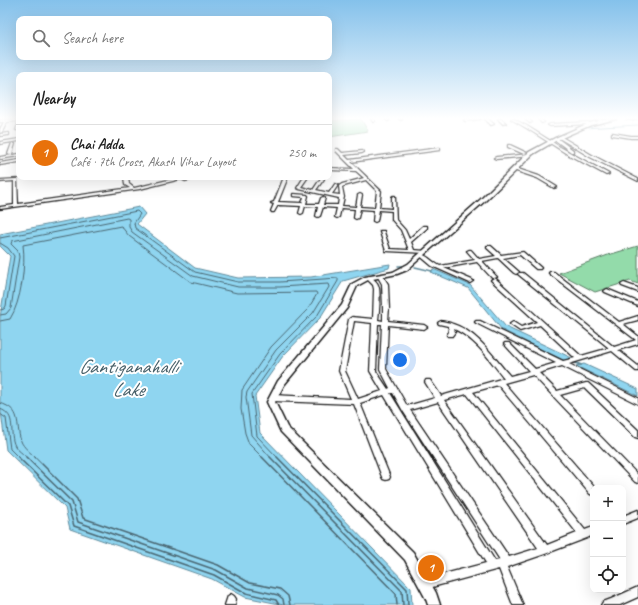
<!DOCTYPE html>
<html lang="en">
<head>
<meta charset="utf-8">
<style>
	:root { --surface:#fff; --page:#f6f6f6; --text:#222; --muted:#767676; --line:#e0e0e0; --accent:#1c1c1c }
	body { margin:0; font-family:Caveat,sans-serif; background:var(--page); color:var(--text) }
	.controls { position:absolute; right:12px; bottom:12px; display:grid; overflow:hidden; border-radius:8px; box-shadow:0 4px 16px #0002 }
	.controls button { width:36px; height:36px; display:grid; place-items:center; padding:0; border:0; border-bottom:1px solid var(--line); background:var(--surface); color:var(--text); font:20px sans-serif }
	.you { position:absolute; left:400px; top:360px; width:14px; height:14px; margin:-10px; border:3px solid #fff; border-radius:50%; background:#1a73e8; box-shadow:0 0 0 6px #1a73e833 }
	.badge { display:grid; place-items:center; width:26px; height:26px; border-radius:50%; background:var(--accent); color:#fff; font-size:13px; font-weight:700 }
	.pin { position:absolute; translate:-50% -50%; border:2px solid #fff; box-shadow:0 1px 4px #0006 }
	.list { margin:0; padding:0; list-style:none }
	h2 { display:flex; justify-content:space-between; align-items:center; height:52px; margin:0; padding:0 16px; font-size:17px }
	h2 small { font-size:13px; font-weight:400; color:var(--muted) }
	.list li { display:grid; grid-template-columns:26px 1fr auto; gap:12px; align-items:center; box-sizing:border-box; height:56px; padding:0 16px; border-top:1px solid var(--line) }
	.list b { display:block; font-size:15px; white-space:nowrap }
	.list p { margin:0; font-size:13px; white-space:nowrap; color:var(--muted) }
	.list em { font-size:13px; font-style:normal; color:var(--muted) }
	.icon { flex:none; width:22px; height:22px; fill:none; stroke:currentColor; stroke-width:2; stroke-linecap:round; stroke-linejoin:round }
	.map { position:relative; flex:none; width:638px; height:605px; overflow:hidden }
	.search { position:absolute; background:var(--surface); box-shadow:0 4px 16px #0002; left:16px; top:16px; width:316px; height:44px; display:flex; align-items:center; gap:10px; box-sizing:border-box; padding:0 14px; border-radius:8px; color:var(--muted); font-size:15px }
	.panel { position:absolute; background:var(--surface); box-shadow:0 4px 16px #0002; left:16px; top:72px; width:316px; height:108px; border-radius:8px }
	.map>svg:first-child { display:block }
</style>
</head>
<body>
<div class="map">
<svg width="638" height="605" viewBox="0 0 638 605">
	<rect width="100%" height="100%" fill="#fff"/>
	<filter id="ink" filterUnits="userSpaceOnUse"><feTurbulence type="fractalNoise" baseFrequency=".025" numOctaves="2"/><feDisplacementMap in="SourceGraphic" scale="8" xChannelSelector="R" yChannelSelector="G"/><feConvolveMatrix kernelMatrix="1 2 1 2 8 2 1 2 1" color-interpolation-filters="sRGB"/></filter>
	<g filter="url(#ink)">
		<g fill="#93dbaa" stroke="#587c63">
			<path d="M361,119l7,12 -39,6v-16z"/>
			<path d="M638,246v38l-8,-3 -35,11 -36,-19 49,-18z"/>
		</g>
		<g fill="#8fd5f0" stroke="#618b9b">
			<path d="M139,207l6,7 -8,10 58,44 43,10 73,-1 79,-13 -1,4 -46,13 -23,37 -37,38 -28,40 5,37 151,155 1,17h-128l-39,-8 -33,-18 -142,-50 -5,-21 -59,-58 -6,-45v-88l10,-61 -10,-10v-12z"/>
			<path d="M433,269l37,16 36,42 68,32 -7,3 -65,-32 -34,-42 -37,-16z"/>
			<path d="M584,364l54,25v7l-62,-30z"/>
		</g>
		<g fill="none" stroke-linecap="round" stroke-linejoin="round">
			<g stroke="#4a6671" stroke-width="1">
				<path d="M0,238l137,-27 3,3 -6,9 1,5 60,44 43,10h42l58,-4v3l-21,35 -37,38 -28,40 5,42 21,22"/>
				<path d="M0,243l8,5 6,8 -8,50 -2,3 -4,1"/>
				<path d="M0,315l6,-1 5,-6 8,-51 -1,-6 -7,-7 1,-3 115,-23 2,1v8l3,5 61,44 45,11h42l48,-3 1,3 -16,26 -37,37 -29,42 -1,5 5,38 20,23"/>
				<path d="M0,321l10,-2c11,-17 16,-54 13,-74l98,-19 8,10 62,46 46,11 79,-1 1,2 -9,15 -37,38 -29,43 -1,19 4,24 4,11 14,14"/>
				<path d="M0,403c23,7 15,21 21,38 2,6 10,12 15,17"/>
				<path d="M0,409c18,6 8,24 15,37 2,4 9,8 12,12"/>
				<path d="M0,414l6,4 4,31 9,9"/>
			</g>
			<g stroke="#4a6671" stroke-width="1.5">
				<path d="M18,457l50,49 6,20 140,49 32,18 30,7 3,5"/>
				<path d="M26,457l46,45 6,20 138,48 32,18 30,7 5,4 1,6"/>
				<path d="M35,457l42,42 6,19 135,47 32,18 30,6 8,7 2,9"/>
				<path d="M262,457l134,137 1,11"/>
				<path d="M270,457l132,134 1,14"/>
				<path d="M277,457l130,132 1,16"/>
			</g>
			<path stroke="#618b9b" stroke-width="1" d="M584,128l54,-3"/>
			<g stroke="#618b9b" stroke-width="1.5">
				<path d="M398,266h8"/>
				<path d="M415,267l17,4"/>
			</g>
			<path stroke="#618b9b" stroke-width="2" d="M573,362l8,3"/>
			<g stroke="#1c1c1c" stroke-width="2.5">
				<g id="minor">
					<path d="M5,119h14v2l-12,1 -5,10 -2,1v-4l4,-7h-4v-2z"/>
					<path d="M371,119h3l1,2 -2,1z"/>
					<path d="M385,119h4v1l-1,1z"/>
					<path d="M399,119h3l-1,1z"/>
					<path d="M465,119h16l-16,2 -1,-1z"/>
					<path d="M485,119h3l6,5 -3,1z"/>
					<path d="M498,119h3l5,4 -3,1z"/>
					<path d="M511,119h3l13,7 33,21 49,27 -3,1 -39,-21 -39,-25z"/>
					<path d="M525,119h3l4,3 -2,1z"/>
					<path d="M538,119h3l3,3 -2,1z"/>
					<path d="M596,119h4l3,2 -1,1z"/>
					<path d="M588,122l2,1 -1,1 -39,2 -2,-1 2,-1z"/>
					<path d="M18,124h1l-1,6h-2z"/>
					<path d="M8,133h1v2l-9,1v-2z"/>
					<path d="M613,133l18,3h7v2h-7l-19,-3v-2z"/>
					<path d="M560,136l32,19 46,24v2l-48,-24 -31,-19v-2z"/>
					<path d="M555,138h2l16,12v2h-2l-16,-12z"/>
					<path d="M19,139v2l-19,3v-2z"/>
					<path d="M12,143l3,1 -3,10 -2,1 -2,-1z"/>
					<path d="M508,145h2l17,8 -3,1 -16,-7z"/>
					<path d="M439,148h1v2l-89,12 30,29 -2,17 13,1v-12l1,-1h2l1,24 9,10 4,9 14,-13h4v2l-16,14 3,8 12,1v2l-40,-2 -6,-19v-1h4v1l6,17 19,1 -8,-20 -9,-10v-9l-13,-1 -2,11 -2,1 -2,-1 1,-11 -14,-1 -2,9 -2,1 -2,-1 1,-9 -14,-1 -2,9 -2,1 -2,-1 2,-9 -14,-1 -3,9 -2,1 -2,-1 2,-9 -13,-1 -2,7 -2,1 -2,-1 2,-7 -23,-1 -4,7h-2l-1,-1 3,-7 -3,-1 3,-1 10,-25h4l-10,25 24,1 2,-6 -11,-1v-2h1l13,1 1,1 -2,8h13l2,-6 2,-1 2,1 -2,7h15l1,-7 -40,-9 -2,-1 7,-11h4l-7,10 12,3 8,-12h1l2,1 -8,11 13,3 6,-9h1l2,1 -6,9 8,1 -1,-9 3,-2 22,-6 -8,-7 -27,-1v-2l25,1 -18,-18v-2h2l4,4 20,-2 2,1 -2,1 -18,2 5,5zM366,180l11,11 -2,17 -15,-1 2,-12 -2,-1 -2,1 -2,12 -14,-1 2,-9 -2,-10 2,-1z"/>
					<path d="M19,154v2l-19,3v-2z"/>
					<path d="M530,154h1v2l-35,3 -2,-1 2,-1z"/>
					<path d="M19,160v2l-19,3v-2z"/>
					<path d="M513,168h2l24,8 18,11 -3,1 -17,-10 -24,-8z"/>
					<path d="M124,177h4l1,7 5,4 47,-11c7,2 14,0 22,0l-18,4 -4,-2 -41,10 -140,20v-2l14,-2v-24l-14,1v-2l17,-1 1,25 112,-16 -5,-3z"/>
					<path d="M487,246h4l10,9 22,-3 17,15 1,1 -1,1h-4l-16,-14 -17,3 15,13 1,1 -3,2 -2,-1 -16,-15 -16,3 14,15 1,1 -3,1 2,1 85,77 28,-8 -90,-73 -1,-1 1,-1h4l91,74 22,-7 -86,-66 -1,-1 1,-1h4l65,50 19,-6v4l-15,4 15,12v8l-20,6 20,16v5h-2l-24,-20 -43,13 69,34v6l-76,-38 -23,7 18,18 29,-8h2l50,47v8l-3,-1 -50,-49 -25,7 78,80v8l-3,-1 -102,-107 -29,8 91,105h-2v7l-3,-1 -92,-109 -25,7 112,138 8,-3v8l-6,3 -42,16 -38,13 16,38h-10l-14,-36 -74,20 -3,-2 -2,-3 2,-3 3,-2 61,-16 -102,-168 -24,8 30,74 -1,2 -3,1 -3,-1 -1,-2 -28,-73 -81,-3 -2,-1 -1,-2 1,-2 2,-1 78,4 -12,-28 10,-52 3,-2 21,2 1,-30 -1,-4 -7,-7 3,-2c3,2 8,5 9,9 3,5 1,28 0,35l5,1v-13l-1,-24 -4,-7 3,-2 2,1 5,8 1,24 -1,13 36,4 3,2 -3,2 -36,-4 -2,44 21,37 28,-8 -10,-16 1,-2h4l11,16 63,-18c-14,-18 -28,-39 -50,-49l1,3 -3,4h-4l-1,-1 2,-3 -1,-6 -9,-2 -1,-1 1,-1 2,-1c4,1 8,1 12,3 25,8 41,34 57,52l19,-5 -24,-26 -1,-1 1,-1h4l26,26 21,-6 -80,-40 -1,-1 1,-1h4l83,40 12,-3 -35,-33 -20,6 -9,-6 -1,-1 3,-2 8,5 16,-5 -45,-41 -1,-1 3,-2h-2l-15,-16 -33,6 28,12 1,1 -3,2 -38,-17 -13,-11v-1c8,0 14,9 21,12l35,-6 -8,-9 2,-1h2l8,9 17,-3 -9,-8zM354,321l18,2 -2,48 12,20 -24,8 -13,-28zM378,324h4l-2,45 10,19 -2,1 -12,-18zM390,393h3l10,18 97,149 -5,1zM467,394l110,139 -30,12 -103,-145zM438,402l100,146 -29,9 -99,-147z"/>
					<path d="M624,283l14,5v4l-16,-6 -1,-1 1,-1z"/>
					<path d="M607,289l31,13v4l-33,-14 -1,-1z"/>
					<path d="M638,510v8l-15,6v-8z"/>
					<path d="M638,587v10l-18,8h-19l2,-3 8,-3z"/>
					<path d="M231,594l3,2 2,3 -1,6h-10l3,-9z"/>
				</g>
			</g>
			<g stroke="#1c1c1c" stroke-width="3">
				<g id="tertiary">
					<path d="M608,119h8l-25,6 -34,15 -24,14 -48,47 -78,69 -10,4 -29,6 -11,6 -10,22 -63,77 -9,17 12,25 126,125 23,41 4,12h-12l-2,-6 -21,-39 -124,-128 -14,-30 11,-21 64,-76 10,-21 13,-7 28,-5 15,-8 73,-65 48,-47 26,-14 34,-15z"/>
					<path d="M627,119h9l-2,1z"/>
				</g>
			</g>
			<use href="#minor" fill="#fff" fill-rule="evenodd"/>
			<use href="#tertiary" fill="#fff" fill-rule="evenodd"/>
		</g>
	</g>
	<linearGradient id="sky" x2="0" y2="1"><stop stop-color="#84c1eb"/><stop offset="0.58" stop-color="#fff"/><stop offset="1" stop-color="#fff" stop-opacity="0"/></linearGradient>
	<rect width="638" height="204" fill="url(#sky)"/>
	<g text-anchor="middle" stroke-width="4" stroke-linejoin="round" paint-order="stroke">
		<g font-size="20" font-style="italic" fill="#445d66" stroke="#fff">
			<text x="128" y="373">Gantiganahalli<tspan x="128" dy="23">Lake</tspan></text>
		</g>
	</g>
</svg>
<div class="controls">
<button>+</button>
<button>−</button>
<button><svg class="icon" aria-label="locate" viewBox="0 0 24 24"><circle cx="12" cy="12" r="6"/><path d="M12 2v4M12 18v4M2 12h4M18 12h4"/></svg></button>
</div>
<div class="you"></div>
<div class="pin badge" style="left:431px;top:568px;background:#e8710a">1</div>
<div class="search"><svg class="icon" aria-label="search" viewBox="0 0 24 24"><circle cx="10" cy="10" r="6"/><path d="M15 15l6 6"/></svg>Search here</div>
<section class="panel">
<h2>Nearby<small></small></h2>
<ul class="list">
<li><span class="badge" style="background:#e8710a">1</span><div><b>Chai Adda</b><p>Café · 7th Cross, Akash Vihar Layout</p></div><em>250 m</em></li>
</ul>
</section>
</div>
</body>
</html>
